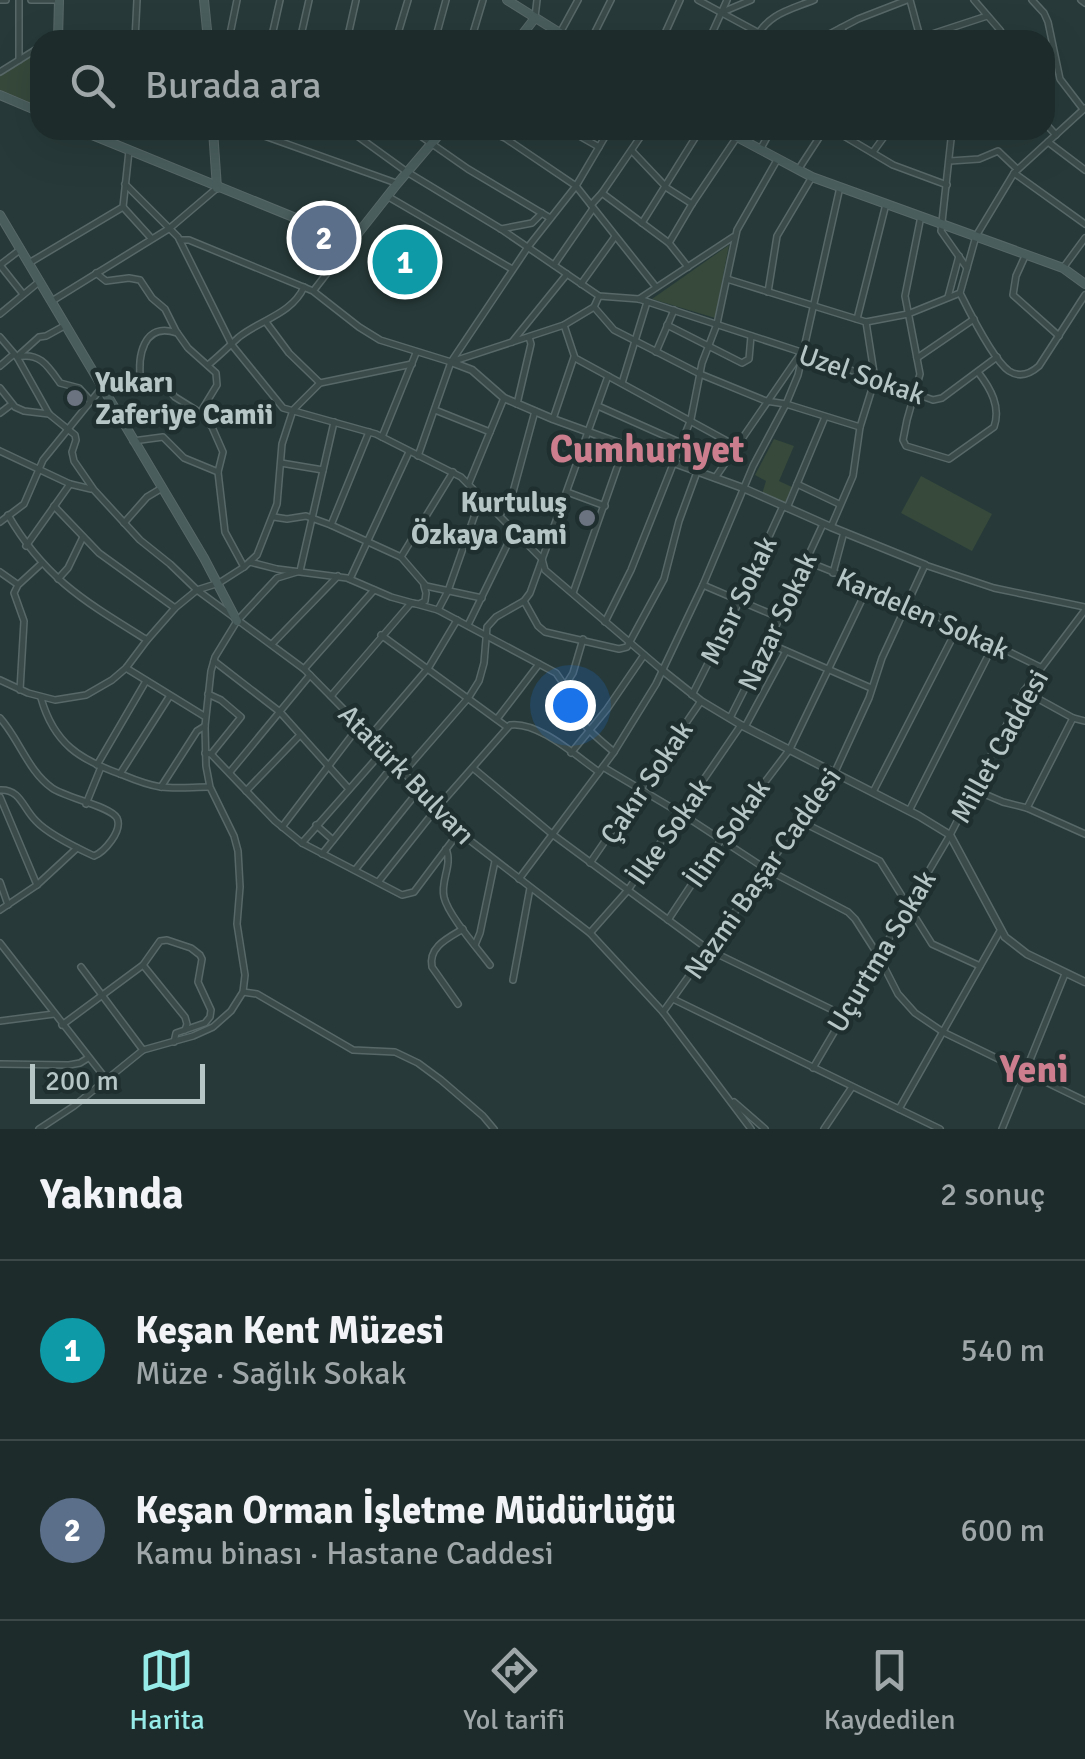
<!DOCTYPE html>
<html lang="tr">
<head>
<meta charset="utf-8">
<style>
	:root { --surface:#1d2c2b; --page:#2a3837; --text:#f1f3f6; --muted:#a0a7a9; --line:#3b4847; --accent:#96ebe9 }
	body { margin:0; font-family:Signika,sans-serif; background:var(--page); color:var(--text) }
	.scale { position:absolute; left:30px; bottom:25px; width:175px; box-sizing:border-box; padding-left:10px; border:5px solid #b6c6c6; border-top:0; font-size:28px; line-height:35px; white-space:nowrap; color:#b6c6c6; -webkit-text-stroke:8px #1f2f2f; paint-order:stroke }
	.you { position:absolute; left:570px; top:705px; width:35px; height:35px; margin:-25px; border:8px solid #fff; border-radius:50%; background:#1a73e8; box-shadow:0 0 0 15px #1a73e833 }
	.badge { display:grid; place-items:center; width:65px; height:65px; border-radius:50%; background:var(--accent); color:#fff; font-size:32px; font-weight:700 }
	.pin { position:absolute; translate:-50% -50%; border:5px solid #fff; box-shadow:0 2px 10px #0006 }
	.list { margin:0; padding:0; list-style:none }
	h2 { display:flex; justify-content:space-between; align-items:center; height:130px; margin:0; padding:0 40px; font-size:42px }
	h2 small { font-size:32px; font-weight:400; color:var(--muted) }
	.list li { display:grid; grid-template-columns:65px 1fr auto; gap:30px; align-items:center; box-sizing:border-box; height:180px; padding:0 40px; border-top:2px solid var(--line) }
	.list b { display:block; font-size:38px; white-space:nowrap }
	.list p { margin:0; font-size:32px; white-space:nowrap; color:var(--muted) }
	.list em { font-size:32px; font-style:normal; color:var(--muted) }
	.icon { flex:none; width:55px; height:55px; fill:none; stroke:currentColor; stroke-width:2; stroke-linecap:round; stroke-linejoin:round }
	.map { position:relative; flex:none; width:1085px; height:1129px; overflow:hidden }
	.search { position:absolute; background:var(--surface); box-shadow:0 10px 40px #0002; left:30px; right:30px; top:30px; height:110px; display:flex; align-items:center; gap:25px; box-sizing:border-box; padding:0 35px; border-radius:30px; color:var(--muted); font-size:38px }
	.sheet { height:490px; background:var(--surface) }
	nav { display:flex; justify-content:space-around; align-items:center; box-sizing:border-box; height:140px; border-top:2px solid var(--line); background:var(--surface); font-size:28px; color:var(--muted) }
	nav a { display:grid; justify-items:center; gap:5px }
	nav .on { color:var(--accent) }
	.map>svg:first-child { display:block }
</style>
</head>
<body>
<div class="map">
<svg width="1085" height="1129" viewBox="0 0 1085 1129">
	<rect width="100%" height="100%" fill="#273a39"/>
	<g fill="#36493b">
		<path d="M40,50v60l-40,-18v-18z"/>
		<path d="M729,245l-14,73 -63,-19z"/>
		<path d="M774,439l20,7 -15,35 15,7 -7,16 -25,-10 4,-13 -11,-6z"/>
		<path d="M921,476l71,38 -20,37 -71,-38z"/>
	</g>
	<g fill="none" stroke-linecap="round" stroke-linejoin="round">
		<g stroke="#586868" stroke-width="8">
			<g id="minor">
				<path d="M0,0h6"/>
				<path d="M19,0v60"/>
				<path d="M31,0h28"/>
				<path d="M698,0l61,33"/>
				<path d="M910,0l10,37"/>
				<path d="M974,0l26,30 6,10"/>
				<path d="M1032,0l12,13 4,9 12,57 23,30"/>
				<path d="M1081,0l4,3"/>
				<path d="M725,11l26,-11"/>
				<path d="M535,17l2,-17"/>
				<path d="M841,28l7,12"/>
				<path d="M560,33l18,-33"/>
				<path d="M920,38l67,-22"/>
				<path d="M229,39l8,-39"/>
				<path d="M66,40l152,-2 16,2"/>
				<path d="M135,40l2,-40"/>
				<path d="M271,40l9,-40"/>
				<path d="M300,40l9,-40"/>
				<path d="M347,40l9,-40"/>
				<path d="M396,40l12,-40"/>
				<path d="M435,40l11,-40"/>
				<path d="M471,40l12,-40"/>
				<path d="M591,40l20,-40"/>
				<path d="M662,40l18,-40"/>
				<path d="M709,40l18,-40"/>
				<path d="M755,40c12,-26 34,-30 59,-40"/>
				<path d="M818,40l40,-21 49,-19"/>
				<path d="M0,72l40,-25"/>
				<path d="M1085,108l-71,65 -38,63 -16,57c9,18 33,67 49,78 11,7 21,3 30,-5l46,-71"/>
				<path d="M1045,123l11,12"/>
				<path d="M248,130l148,53"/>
				<path d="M349,130l58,42 94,57 98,67 40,3 162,53 132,48 9,-2 55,-41"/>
				<path d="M412,130l56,39 82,49"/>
				<path d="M486,130l19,8 71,48 80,101"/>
				<path d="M569,130l30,17"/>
				<path d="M834,130l59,35 54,20"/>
				<path d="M952,130l-11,101 26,37"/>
				<path d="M1048,142l37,28"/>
				<path d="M760,150l11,-20"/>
				<path d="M632,151l35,37 25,16"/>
				<path d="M873,152l16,-22"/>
				<path d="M950,161l29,-2 19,-8 19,18"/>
				<path d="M798,170l26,-40"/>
				<path d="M1014,173l71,51"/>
				<path d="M125,184l53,53 54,108 51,63 93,26 85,43 81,82 3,11 117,100"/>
				<path d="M602,193l67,50 19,24"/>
				<path d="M387,196l125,73"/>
				<path d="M591,205l11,-12 43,-63"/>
				<path d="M123,207l28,31"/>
				<path d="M921,216l-16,80 15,78 -13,46 -4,20 3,6 43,13 45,-32c7,-20 -3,-38 -16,-55"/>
				<path d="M642,223l58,-93"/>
				<path d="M501,229l31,-6 10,-10"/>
				<path d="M180,240h9l124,51 46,36 21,13 71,22 113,-37 30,-18 5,-11"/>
				<path d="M669,243l23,-39 45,-67"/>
				<path d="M1026,254l-10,22 -3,19 46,41"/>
				<path d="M29,263l94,-56 6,-56"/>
				<path d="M0,265l23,29"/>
				<path d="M0,265l21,-16"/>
				<path d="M554,265l38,-55"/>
				<path d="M1063,268l22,-30"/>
				<path d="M96,273l10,8 23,-3 11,2 12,18 13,11 11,22 12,17 28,25 1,12 -14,23 1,7"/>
				<path d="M727,279l139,43 42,-8 52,-21"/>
				<path d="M581,284l33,-46"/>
				<path d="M314,290l38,-49"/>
				<path d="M768,292l9,-56 35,-59"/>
				<path d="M948,297l11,-41"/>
				<path d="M639,299l94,-62"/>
				<path d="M52,301l118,-73 47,-40"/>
				<path d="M594,307l20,23 86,44 66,27 20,3 74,23"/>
				<path d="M0,314l40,-33"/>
				<path d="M857,319l29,-115"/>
				<path d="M266,322l23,31 31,30"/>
				<path d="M564,325l11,33 161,88"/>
				<path d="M667,325l75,38 7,-4 2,-23"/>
				<path d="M0,337l17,20 32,57 26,21 1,5 -4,12 2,9 20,29 46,50 30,24 27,26 107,79 66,67 89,96 131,101 73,79 88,117"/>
				<path d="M512,342l55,-68"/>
				<path d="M656,352l18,-42"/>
				<path d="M19,355l20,-18 7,-1 20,-11"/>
				<path d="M17,357c23,-5 31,9 43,26l19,5 11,12"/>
				<path d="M917,358l57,-39"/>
				<path d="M208,365c11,-9 21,-19 31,-28 21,-17 53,-23 65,-50"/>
				<path d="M0,366l14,-12"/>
				<path d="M141,382c-4,-25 2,-61 36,-49"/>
				<path d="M622,383l25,-81"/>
				<path d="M0,388l15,19 9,4 25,3"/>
				<path d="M517,404l14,-60 -2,-7"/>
				<path d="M598,406l83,37"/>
				<path d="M435,410l55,22"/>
				<path d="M0,413l12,-9"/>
				<path d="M553,419l21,-62"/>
				<path d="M382,437l34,-84"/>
				<path d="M133,441l30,-4 21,21 34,14 7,60 19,35"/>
				<path d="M0,451l70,33 21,5"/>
				<path d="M418,456l33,-94 77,-115 48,-61 33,-56"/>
				<path d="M281,463l42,7"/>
				<path d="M715,478l86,-125"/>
				<path d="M469,483l35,-85"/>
				<path d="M797,484l42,20"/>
				<path d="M567,492l38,14"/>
				<path d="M54,506l45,47 76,55"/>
				<path d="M787,508l38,-91"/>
				<path d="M8,515c37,64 78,87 139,125"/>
				<path d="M500,515l13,-23 22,-81"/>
				<path d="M274,517l13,2 19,-3 25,9 70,32 25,29 56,12"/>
				<path d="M0,522l24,-18 19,-44 56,-69 7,-4 53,-8 16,18 24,15 13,15 11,25 -5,20"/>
				<path d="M124,523l23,-26 15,-9"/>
				<path d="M331,525l38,-93"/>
				<path d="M831,527l22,-51 7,-49 15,-48 -9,-57"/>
				<path d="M26,546l44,-62"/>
				<path d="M401,557l52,-85"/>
				<path d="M806,561l102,41 132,65"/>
				<path d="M250,562l27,7 70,9 44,19 47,13 118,63 9,13"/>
				<path d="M0,572l17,12"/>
				<path d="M833,573l11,-41"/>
				<path d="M58,579l10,-11 15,-31"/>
				<path d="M350,579l59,-127"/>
				<path d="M703,585l75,32"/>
				<path d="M573,593l52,-148"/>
				<path d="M524,601l14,25 7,6 74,17 8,-2 37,-68 15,-58 18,-49"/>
				<path d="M438,610l10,-19 33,-94"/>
				<path d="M605,622l26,-52 60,-151 11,-56 15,-39 20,-94 40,-70"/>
				<path d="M468,625l46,-94"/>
				<path d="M381,635l126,92"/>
				<path d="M583,639l-10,34 -8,13c6,31 26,47 49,66"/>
				<path d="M768,643l103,45"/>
				<path d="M272,644l66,-68"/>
				<path d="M214,661l66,51 69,77"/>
				<path d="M126,668l78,48"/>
				<path d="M304,669l70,-79"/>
				<path d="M0,680l28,13 27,7 31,-5 26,-15 14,-12 21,-28 28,-32 22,-18 22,-7 25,-16 13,-12 20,-51 5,-60 11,-34 27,-27 92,-19"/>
				<path d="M20,690l4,-69 -10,-28 4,-8 24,-22"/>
				<path d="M1024,691l49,27 12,3"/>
				<path d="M208,694l13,6 20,17 -29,36"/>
				<path d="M692,695l47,-93 44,-96"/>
				<path d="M331,696l80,-93 8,1 6,-3 1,-8 -2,-7"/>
				<path d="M41,698c13,46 39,62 82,77 12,5 25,10 38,12 16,2 32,0 48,0"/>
				<path d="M0,718c19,21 28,53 52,70 14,10 58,18 65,30 6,13 -13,34 -23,38 -15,-7 -47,-23 -58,-35 -13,-12 -15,-32 -36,-31"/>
				<path d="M730,718l38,-75 55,-119"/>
				<path d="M497,719l42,-55"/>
				<path d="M745,727l41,-76"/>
				<path d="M370,736l59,-69 28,-47"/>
				<path d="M205,753l6,1 64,67 27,22 100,52 12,-3 45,-60"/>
				<path d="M571,753l36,-44 37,-54"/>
				<path d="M97,765l49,-84"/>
				<path d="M603,767l79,47 84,55 82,43 7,7 23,36 20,39 17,19 28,19 142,69"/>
				<path d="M473,768l79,66 157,116 134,65"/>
				<path d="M230,772l80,-97"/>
				<path d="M403,773l66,-76 10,-16 5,-18 3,-36 9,-10 28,-16 6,-8 78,-217"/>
				<path d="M120,774l49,-77"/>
				<path d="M161,787l36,-56 8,-5"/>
				<path d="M975,790l28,12 24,6 58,26"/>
				<path d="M246,791l54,-56"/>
				<path d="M873,792l86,-167"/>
				<path d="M0,797l37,88"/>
				<path d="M86,804l15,-37"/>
				<path d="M1027,808l46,-90"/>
				<path d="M909,811l85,-167"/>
				<path d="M800,821l80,40 52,83 48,22"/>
				<path d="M316,825l17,15"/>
				<path d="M282,827l77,-101"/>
				<path d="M302,843l81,-92"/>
				<path d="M446,849c7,16 -6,32 -2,48 4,18 34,52 46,68"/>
				<path d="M322,854l73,-91"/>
				<path d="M590,863l111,-162"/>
				<path d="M355,870l64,-80"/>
				<path d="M519,879l95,-127 42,-68 47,-99 50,-119 33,-62 12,-29 42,-188"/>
				<path d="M379,881l57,-72 74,-84c28,-4 66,31 89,47"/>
				<path d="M0,882l8,23"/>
				<path d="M0,910l37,-25 40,-37"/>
				<path d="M668,920l53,-80 69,-91 78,-162"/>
				<path d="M590,933l38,-43 113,-165"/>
				<path d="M0,943l106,136"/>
				<path d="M475,945l5,-12 15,-72"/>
				<path d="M143,965l42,52 2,7 -2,6"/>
				<path d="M81,967l62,83"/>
				<path d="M513,980l17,-92"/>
				<path d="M243,992l14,2 96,56 42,2 23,11 23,17 42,36 11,13"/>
				<path d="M673,999l267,130"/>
				<path d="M458,1004l-26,-37c-4,-20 16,-29 31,-38"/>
				<path d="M663,1012l171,-238 35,-76 13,-40 43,-93 69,23 91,19"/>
				<path d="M0,1021l54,-7"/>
				<path d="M62,1025l81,-60 17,-24 7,-1 24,8 9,7 2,4 -4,23 13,28 -1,7 -5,6 -29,10 -2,9"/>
				<path d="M0,1064l69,1 11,-2 8,-5"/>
				<path d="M813,1068l137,-233 74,-144 61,-81"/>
				<path d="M734,1102l31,27"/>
				<path d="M899,1109l101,-178"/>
				<path d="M39,1129l35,-23 69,-56 50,-14 20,-9 18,-16 12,-19 2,-17 -8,-51 3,-37 -2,-36 -4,-15 -24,-49 -4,-21 -1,-40 6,-55 4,-14 22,-36 40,-43 23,-7 34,-149"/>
				<path d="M824,1129l28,-42"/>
				<path d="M1002,1129l63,-155"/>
			</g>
		</g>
		<g stroke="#586868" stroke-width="9">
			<g id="tertiary">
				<path d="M451,362l21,8 32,28 49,21 190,69 88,39 94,38"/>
				<path d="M662,670l39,31 40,24 178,91 31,19 55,102 22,17 58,28"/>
			</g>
		</g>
		<g stroke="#586868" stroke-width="10">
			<g id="secondary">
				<path d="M204,0l4,40"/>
				<path d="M507,0l64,40"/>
				<path d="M58,40l1,-40"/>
				<path d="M518,40l17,-22"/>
				<path d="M0,95l40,17"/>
				<path d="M80,130l272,111 45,-57 46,-54"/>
				<path d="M213,130l4,58"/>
				<path d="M724,130l88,47 251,91 22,16"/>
				<path d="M0,215l204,343 33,63"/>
			</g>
		</g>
		<use href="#minor" stroke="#3a4b4a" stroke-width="5"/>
		<use href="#tertiary" stroke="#3a4b4a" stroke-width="6"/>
		<use href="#secondary" stroke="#495d5d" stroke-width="8"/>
	</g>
	<g fill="#6b7280" stroke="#1f2f2f" stroke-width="4">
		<circle cx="75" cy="398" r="10"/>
		<circle cx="587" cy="518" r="10"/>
	</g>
	<g text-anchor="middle" stroke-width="9" stroke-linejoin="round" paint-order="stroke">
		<g font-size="28" fill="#b6c6c6" stroke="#1f2f2f">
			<text transform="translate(862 374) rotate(19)" y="10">Uzel Sokak</text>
			<text transform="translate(738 600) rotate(-64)" y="10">Mısır Sokak</text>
			<text transform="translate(923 613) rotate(24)" y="10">Kardelen Sokak</text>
			<text transform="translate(777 621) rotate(-65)" y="10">Nazar Sokak</text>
			<text transform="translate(999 746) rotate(-61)" y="10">Millet Caddesi</text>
			<text transform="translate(407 774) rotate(46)" y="10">Atatürk Bulvarı</text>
			<text transform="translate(646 782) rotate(-56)" y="10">Çakır Sokak</text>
			<text transform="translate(669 831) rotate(-55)" y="10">İlke Sokak</text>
			<text transform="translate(727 833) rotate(-55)" y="10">İlim Sokak</text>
			<text transform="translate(762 873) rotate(-55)" y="10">Nazmi Başar Caddesi</text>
			<text transform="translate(881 951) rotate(-59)" y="10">Uçurtma Sokak</text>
		</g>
		<g font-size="28" font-weight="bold" fill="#b6c6c6" stroke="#1f2f2f" text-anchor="start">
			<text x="95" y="392">Yukarı<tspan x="95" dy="32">Zaferiye Camii</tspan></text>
			<text x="567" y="512" text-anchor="end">Kurtuluş<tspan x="567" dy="32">Özkaya Cami</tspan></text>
		</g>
		<g font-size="38" font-weight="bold" fill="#cd7e8e" stroke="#1f2f2f">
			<text x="647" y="462">Cumhuriyet</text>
			<text x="1034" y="1082">Yeni</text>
		</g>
	</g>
</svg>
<div class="scale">200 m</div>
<div class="you"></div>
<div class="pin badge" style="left:405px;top:262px;background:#0f9aa8">1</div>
<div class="pin badge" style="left:324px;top:238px;background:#5c6f8a">2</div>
<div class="search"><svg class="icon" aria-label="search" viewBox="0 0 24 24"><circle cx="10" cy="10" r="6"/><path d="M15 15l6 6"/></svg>Burada ara</div>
</div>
<section class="sheet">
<h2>Yakında<small>2 sonuç</small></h2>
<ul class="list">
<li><span class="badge" style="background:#0f9aa8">1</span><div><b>Keşan Kent Müzesi</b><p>Müze · Sağlık Sokak</p></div><em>540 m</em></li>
<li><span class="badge" style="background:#5c6f8a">2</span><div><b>Keşan Orman İşletme Müdürlüğü</b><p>Kamu binası · Hastane Caddesi</p></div><em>600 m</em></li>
</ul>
</section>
<nav>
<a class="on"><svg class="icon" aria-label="map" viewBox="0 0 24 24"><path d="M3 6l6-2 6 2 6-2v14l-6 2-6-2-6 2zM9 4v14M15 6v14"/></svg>Harita</a>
<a><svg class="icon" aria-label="directions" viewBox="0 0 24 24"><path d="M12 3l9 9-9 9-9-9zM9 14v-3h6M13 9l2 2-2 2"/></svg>Yol tarifi</a>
<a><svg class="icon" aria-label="saved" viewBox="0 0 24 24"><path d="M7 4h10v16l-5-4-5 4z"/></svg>Kaydedilen</a>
</nav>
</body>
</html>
